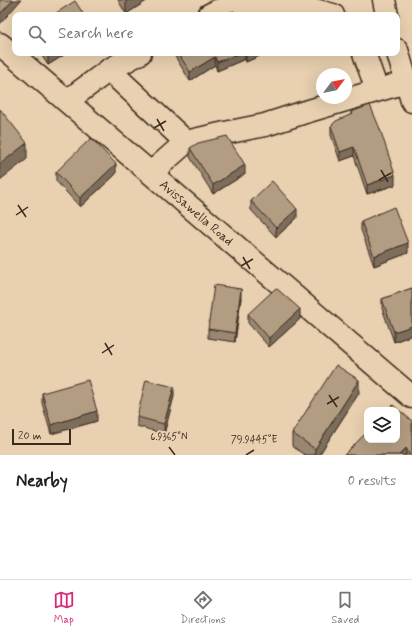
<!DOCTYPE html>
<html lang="en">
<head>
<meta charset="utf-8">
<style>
	:root { --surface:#fff; --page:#f2f2f2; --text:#202124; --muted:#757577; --line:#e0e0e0; --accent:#db2777 }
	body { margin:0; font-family:Mynerve,sans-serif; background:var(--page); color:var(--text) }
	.controls { position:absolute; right:12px; bottom:12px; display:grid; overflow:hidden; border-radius:8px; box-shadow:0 4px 16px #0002 }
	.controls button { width:36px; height:36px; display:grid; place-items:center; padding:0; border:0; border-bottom:1px solid var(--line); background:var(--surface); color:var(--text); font:20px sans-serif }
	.compass { position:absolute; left:316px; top:68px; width:36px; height:36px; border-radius:50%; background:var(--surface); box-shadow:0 4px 16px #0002; rotate:58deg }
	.scale { position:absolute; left:12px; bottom:10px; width:59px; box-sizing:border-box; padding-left:4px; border:2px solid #3b2a1e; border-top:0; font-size:11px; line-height:14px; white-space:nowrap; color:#3b2a1e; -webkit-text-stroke:3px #e8d0b0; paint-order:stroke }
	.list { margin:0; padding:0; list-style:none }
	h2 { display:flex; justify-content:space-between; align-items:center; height:52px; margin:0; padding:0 16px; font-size:17px }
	h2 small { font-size:13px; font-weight:400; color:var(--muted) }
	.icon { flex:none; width:22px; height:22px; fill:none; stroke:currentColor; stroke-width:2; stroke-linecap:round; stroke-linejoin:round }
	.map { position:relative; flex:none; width:412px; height:455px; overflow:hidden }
	.search { position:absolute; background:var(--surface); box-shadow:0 4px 16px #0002; left:12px; right:12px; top:12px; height:44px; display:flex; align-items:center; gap:10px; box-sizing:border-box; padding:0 14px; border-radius:8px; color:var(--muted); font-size:15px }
	.sheet { height:124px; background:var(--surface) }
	nav { display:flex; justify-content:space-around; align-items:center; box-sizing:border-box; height:56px; border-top:1px solid var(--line); background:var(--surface); font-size:11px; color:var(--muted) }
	nav a { display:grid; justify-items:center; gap:2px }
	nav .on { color:var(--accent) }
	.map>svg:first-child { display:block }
</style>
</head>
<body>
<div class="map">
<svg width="412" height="455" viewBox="0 0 412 455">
	<rect width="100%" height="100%" fill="#e8d0b0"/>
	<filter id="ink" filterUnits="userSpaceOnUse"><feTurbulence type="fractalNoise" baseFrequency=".025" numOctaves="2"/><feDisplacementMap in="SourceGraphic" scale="8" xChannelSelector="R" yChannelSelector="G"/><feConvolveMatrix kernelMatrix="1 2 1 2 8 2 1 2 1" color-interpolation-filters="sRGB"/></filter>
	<g filter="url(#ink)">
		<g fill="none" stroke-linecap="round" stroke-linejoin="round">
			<g stroke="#3b2a1e" stroke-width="25">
				<g id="minor">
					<path d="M209,15l8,-4 27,-7 70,6 19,5"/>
					<path d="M364,53l13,37"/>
					<path d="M109,70l77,72"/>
					<path d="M67,101l42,-31 31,-17"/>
					<path d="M151,173l35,-31 39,-9 40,-8 37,-12 104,-31"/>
				</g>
			</g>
			<g stroke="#3b2a1e" stroke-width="25">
				<g id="major">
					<path d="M384,0l3,15"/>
					<path d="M0,44l412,353"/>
					<path d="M397,50l15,51"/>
				</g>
			</g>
			<use href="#minor" stroke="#e8d0b0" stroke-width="22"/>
			<use href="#major" stroke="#e8d0b0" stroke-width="22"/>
		</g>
		<g fill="#998771" stroke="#3b2a1e">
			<path d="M118,0h30l-22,14z"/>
			<path d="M40,53h27l-19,12z"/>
			<path d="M173,53h93l-20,9 -1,-3 -28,12 -2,-6 -25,16z"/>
			<path d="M351,112l44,73 -28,9 -13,-38 -14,5 -9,-26v-9l20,-11z"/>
			<path d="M190,148l55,26 -32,20 -23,-37z"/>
			<path d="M56,172l60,2 -36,33 -24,-26z"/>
			<path d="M251,201l46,17 -21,19 -25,-27z"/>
			<path d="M361,221l47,32 -34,13 -13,-36z"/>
			<path d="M412,288v47l-18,7 -12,-34v-9z"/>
			<path d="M241,298l-6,44 -27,-4v-9z"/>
			<path d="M248,314l52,5 -31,28 -21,-24z"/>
			<path d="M42,393l55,28 -46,13 -9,-31z"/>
			<path d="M359,393l-40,62h-14l-13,-9v-13z"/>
			<path d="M174,396l-10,38 -27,-8v-9z"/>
			<path d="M412,421v34h-68z"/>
		</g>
		<g fill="#7d6e5c" stroke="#3b2a1e">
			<path d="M13,0h8l-21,24v-10z"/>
			<path d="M127,0h21l-22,14v-13z"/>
			<path d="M52,53h15l-19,12v-10z"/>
			<path d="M240,53h5v6l-28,12v-9z"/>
			<path d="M246,53h20l-20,9z"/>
			<path d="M215,57v8l-25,16v-9z"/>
			<path d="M27,143v16l-27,21v-16z"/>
			<path d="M354,147v9l-14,5v-9z"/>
			<path d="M116,164v10l-36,33v-9z"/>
			<path d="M245,165v9l-32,20v-9z"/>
			<path d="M395,175v10l-28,9v-9z"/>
			<path d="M297,209v9l-21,19v-9z"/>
			<path d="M408,243v10l-34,13v-10z"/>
			<path d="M241,289v9l-6,44v-9z"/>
			<path d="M300,309v10l-31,28v-9z"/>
			<path d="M412,326v9l-18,7v-10z"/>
			<path d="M359,380v13l-40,62h-4v-6z"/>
			<path d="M174,387v9l-10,38v-10z"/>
			<path d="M97,411v10l-46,13v-9z"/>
			<path d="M406,448v7h-7z"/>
		</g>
		<g fill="#b29d83" stroke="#3b2a1e">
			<path d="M0,0h13l-13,14z"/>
			<path d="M75,1l9,14h-31z"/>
			<path d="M234,11l1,4h-14z"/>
			<path d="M46,53h6l-4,2z"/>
			<path d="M178,53h62l-23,9 -2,-5 -25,15z"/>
			<path d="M370,105l10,24 15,46 -28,10 -13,-38 -14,5 -9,-26 5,-5 16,-7 -1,-2z"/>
			<path d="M0,109l27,34 -27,21z"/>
			<path d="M227,136l18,29 -32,20 -23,-37 8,-5z"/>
			<path d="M91,138l25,26 -36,34 -24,-26z"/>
			<path d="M272,181l25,28 -21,19 -25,-27z"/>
			<path d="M394,207l14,36 -34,13 -13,-35z"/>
			<path d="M214,285l27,4 -6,44 -27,-4z"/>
			<path d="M276,288l24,21 -31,29 -21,-24z"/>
			<path d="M412,288v38l-18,6 -12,-33z"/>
			<path d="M336,365l23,15 -44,69 -23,-16z"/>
			<path d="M88,380l9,31 -46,14 -9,-32z"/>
			<path d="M146,380l28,7 -10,37 -27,-7z"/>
			<path d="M393,405l19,16v34h-2l-4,-7 -7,7h-55l23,-23v8h30v-30h-9z"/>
		</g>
	</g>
	<path fill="none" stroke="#3b2a1e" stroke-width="1.5" d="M157,119l7,12M154,128l12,-7M381,170l7,12M379,180l12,-7M18,205l8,12M16,215l12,-8M243,257l7,12M241,266l12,-7M105,343l7,12M102,353l12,-8M329,395l8,12M327,404l12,-7M169,447l6,8M246,455l8,-5"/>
	<g text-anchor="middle" stroke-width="4" stroke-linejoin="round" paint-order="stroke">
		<g font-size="13" fill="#3b2a1e" stroke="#e8d0b0">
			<text transform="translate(197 212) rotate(41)" y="5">Avissawella Road</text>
		</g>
	</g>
	<g font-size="10" text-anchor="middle" fill="#3b2a1e" stroke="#e8d0b0" stroke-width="4" stroke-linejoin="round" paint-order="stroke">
		<text x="169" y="440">6.9365°N</text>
		<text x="254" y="443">79.9445°E</text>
	</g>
</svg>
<div class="controls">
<button><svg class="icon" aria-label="layers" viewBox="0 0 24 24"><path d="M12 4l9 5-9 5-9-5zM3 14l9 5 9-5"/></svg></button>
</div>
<svg class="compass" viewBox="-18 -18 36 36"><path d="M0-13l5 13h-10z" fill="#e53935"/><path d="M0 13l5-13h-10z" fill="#757577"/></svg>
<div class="scale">20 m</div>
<div class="search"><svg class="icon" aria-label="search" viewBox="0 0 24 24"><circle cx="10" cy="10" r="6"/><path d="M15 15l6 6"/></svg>Search here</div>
</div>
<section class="sheet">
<h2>Nearby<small>0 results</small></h2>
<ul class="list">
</ul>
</section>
<nav>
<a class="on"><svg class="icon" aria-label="map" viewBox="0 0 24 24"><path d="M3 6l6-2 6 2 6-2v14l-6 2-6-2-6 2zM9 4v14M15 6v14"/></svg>Map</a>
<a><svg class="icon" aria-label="directions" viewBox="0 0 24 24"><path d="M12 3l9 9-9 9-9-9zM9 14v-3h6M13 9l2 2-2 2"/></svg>Directions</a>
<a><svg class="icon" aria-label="saved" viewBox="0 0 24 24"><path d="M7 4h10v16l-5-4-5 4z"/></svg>Saved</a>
</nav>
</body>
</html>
